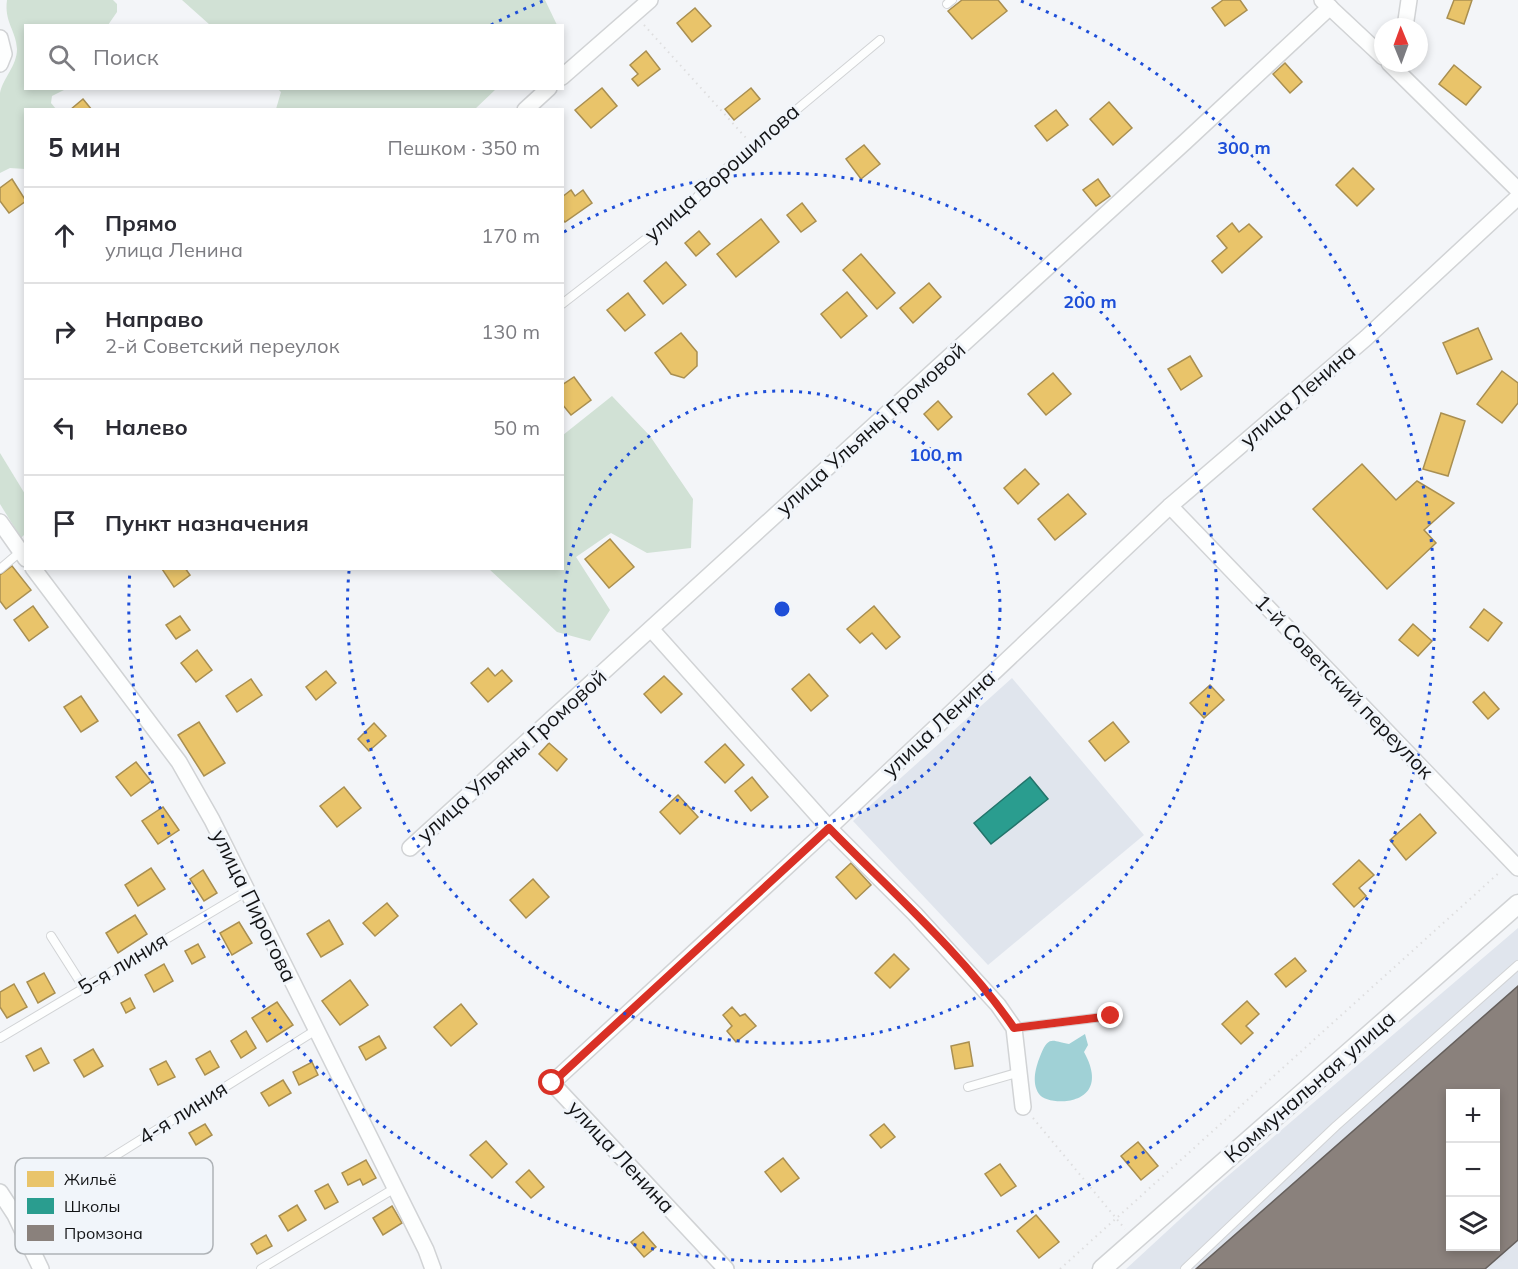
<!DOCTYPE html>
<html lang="ru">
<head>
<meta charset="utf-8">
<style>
	:root { --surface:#fff; --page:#f2f2f3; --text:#2b2b33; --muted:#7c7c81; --line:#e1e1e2 }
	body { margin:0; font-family:Mulish,sans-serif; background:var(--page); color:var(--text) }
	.controls { position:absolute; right:18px; bottom:18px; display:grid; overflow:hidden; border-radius:0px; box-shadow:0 3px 9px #0003 }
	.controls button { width:54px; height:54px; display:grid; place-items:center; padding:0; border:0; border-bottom:2px solid var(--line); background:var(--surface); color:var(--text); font:30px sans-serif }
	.compass { position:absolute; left:1374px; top:18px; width:54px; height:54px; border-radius:50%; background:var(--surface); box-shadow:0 3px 9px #0003; rotate:359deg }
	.stop { position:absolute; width:18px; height:18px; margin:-14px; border:4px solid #d93025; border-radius:50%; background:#fff }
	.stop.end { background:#d93025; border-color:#fff; box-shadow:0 2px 6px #0008 }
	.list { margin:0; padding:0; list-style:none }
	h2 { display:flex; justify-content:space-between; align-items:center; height:78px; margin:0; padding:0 24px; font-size:26px }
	h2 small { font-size:20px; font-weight:400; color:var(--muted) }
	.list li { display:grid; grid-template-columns:39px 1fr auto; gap:18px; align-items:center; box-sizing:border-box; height:96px; padding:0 24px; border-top:2px solid var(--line) }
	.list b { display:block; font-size:22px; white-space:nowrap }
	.list p { margin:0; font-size:20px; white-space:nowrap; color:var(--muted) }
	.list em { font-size:20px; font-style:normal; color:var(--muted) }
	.icon { flex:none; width:33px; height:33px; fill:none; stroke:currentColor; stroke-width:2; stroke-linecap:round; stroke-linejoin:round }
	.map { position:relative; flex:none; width:1518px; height:1269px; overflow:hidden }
	.search { position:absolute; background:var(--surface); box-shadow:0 3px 9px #0003; left:24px; top:24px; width:540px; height:66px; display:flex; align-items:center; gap:15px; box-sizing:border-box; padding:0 21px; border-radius:0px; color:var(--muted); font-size:22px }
	.panel { position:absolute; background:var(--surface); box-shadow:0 3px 9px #0003; left:24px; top:108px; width:540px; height:462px; border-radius:0px }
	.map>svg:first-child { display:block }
</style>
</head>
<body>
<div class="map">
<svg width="1518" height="1269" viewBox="0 0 1518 1269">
	<rect width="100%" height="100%" fill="#f3f5f8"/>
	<g fill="#e0e5ed" fill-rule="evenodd">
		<path d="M1012,678l132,157 -156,130 -135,-144z"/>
		<path d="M1518,928v341h-392l90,-83zM1450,1094h46v152h-46z"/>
	</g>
	<g fill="#d1e1d5">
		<path d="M7,0h106l4,4v8l-9,13 -82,1v62l40,1 -14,7 -1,7 5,6 -30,1 -1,59 -15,-1 -10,5c0,-24 0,-58 0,-80 3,-15 17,-27 17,-44 -1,-19 -13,-27 -10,-49z"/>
		<path d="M182,0h363l12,25h-347z"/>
		<path d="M278,89h218l-21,20h-199l5,-17z"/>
		<path d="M612,396l38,40 43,63 -2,49 -44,5 -36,-20 -35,24 34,53 -20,31 -33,-9 -68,-63 73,-1 1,-133z"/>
		<path d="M0,453l25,41v40l-4,4 -21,-34z"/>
	</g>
	<path fill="#a0d1d6" d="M1085,1034l3,11 -4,7c31,56 -37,55 -45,42 -8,-12 -3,-28 2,-40 8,-20 13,-12 28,-10z"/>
	<g fill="#e9c46a" stroke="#a98f51" stroke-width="1.5">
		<path d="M962,0h36l9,11 -35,28 -24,-28z"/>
		<path d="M1223,0h17l7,10 -22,16 -13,-18z"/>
		<path d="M1454,0h18l-8,24 -17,-6z"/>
		<path d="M695,8l16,18 -19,16 -15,-19z"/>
		<path d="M646,51l14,18 -22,17 -6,-7 6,-5 -8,-9z"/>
		<path d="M1285,63l17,19 -12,11 -17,-19z"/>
		<path d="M1454,65l27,22 -15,18 -27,-21z"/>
		<path d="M602,88l15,18 -26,22 -16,-18z"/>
		<path d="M751,88l9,11 -26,21 -9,-11z"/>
		<path d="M83,99l9,11h-22z"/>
		<path d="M1109,102l23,26 -19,17 -23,-26z"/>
		<path d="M1056,110l12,15 -21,16 -12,-15z"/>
		<path d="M864,145l16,19 -19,15 -15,-20z"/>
		<path d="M1353,168l21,21 -17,17 -21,-21z"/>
		<path d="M12,179l14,22 -17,12 -9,-12v-13z"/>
		<path d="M1098,179l12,17 -14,10 -13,-16z"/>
		<path d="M571,190l4,6 8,-6 9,13 -27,19 -3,-3v-22z"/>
		<path d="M802,203l14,18 -15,11 -14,-17z"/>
		<path d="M761,219l18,23 -43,35 -19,-23z"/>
		<path d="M1232,223l7,9 10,-8 13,13 -40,36 -10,-12 15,-13 -10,-12z"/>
		<path d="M699,231l11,13 -14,12 -11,-13z"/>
		<path d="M861,254l34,39 -18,16 -34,-39z"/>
		<path d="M666,262l20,23 -23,19 -19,-23z"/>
		<path d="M929,283l12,14 -28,26 -13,-15z"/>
		<path d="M847,292l20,24 -26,22 -20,-24z"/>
		<path d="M628,293l17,22 -20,16 -18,-21z"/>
		<path d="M1478,328l14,31 -35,15 -14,-31z"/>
		<path d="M681,333l16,19v14l-13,12 -13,-4 -16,-21z"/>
		<path d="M1190,356l12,20 -21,14 -13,-21z"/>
		<path d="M1502,371l16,12v20l-16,20 -25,-19z"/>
		<path d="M1053,373l18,21 -25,21 -18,-21z"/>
		<path d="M574,377l17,23 -20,15 -9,-11v-19z"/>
		<path d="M938,401l14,16 -14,13 -14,-16z"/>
		<path d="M1441,413l24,8 -17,55 -25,-7z"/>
		<path d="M1362,464l34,36 21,-19 37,22 -30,27 12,13 -49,46 -74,-80z"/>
		<path d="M1025,469l14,15 -21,20 -14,-16z"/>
		<path d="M1068,494l18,20 -31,26 -17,-21z"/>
		<path d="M610,539l24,28 -25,21 -24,-29z"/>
		<path d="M12,566l19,24 -25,19 -6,-8v-26z"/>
		<path d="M185,568l5,7 -16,12 -12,-18z"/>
		<path d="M33,606l15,21 -19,14 -15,-21z"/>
		<path d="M874,606l26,31 -14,12 -14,-16 -12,10 -13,-14z"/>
		<path d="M1484,609l18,14 -14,18 -18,-14z"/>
		<path d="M180,616l10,14 -14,9 -10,-14z"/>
		<path d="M1413,624l19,17 -14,15 -19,-16z"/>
		<path d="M197,650l15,20 -16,12 -15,-19z"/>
		<path d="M488,668l7,8 7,-6 10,11 -24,21 -17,-19z"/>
		<path d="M326,671l10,12 -20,17 -10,-13z"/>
		<path d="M809,674l19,22 -17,15 -19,-22z"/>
		<path d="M664,676l18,18 -21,19 -17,-19z"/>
		<path d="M251,679l11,16 -25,17 -11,-16z"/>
		<path d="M1210,685l14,15 -20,18 -14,-15z"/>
		<path d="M1484,692l15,17 -11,10 -15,-17z"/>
		<path d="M81,696l17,25 -17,11 -17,-25z"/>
		<path d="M199,722l26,41 -21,13 -26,-41z"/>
		<path d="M1113,722l16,20 -24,19 -16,-20z"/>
		<path d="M374,723l12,13 -17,15 -11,-12z"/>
		<path d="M549,743l18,16 -10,12 -18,-17z"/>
		<path d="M725,744l19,21 -19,18 -20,-21z"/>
		<path d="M136,762l15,19 -20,15 -15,-19z"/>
		<path d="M752,777l16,20 -17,14 -16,-20z"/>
		<path d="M344,787l17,21 -24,19 -17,-21z"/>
		<path d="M678,795l20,22 -18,17 -20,-22z"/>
		<path d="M163,807l16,23 -21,14 -16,-23z"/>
		<path d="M1420,814l16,19 -30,27 -16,-20z"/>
		<path d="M1359,860l15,15 -15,13 7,8 -12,11 -21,-23z"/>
		<path d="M851,863l20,22 -15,14 -20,-22z"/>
		<path d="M151,868l14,21 -27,17 -13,-21z"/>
		<path d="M203,870l14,23 -13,8 -14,-22z"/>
		<path d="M533,879l16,18 -23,21 -16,-18z"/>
		<path d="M387,903l11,13 -23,20 -12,-13z"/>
		<path d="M135,915l12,19 -29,19 -12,-20z"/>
		<path d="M329,920l14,24 -22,13 -14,-23z"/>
		<path d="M239,922l13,21 -20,12 -12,-22z"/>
		<path d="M198,944l7,13 -13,7 -7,-13z"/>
		<path d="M894,954l15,15 -19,19 -15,-15z"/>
		<path d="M1295,958l11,13 -20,16 -11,-13z"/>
		<path d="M164,964l9,17 -19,11 -9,-17z"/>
		<path d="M44,973l11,20 -17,10 -11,-21z"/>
		<path d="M350,980l18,25 -28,20 -18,-24z"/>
		<path d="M14,984l13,23 -20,11 -7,-11v-15z"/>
		<path d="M130,998l5,10 -9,5 -5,-10z"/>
		<path d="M1247,1001l12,13 -13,12 7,7 -12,11 -19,-20z"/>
		<path d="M277,1002l16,23 -26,17 -15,-24z"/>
		<path d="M461,1004l16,20 -26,22 -17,-19z"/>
		<path d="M732,1007l8,9 5,-2 11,12 -20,16 -9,-11 5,-5 -9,-11z"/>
		<path d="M246,1031l10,17 -15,10 -10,-17z"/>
		<path d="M379,1036l7,12 -20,12 -7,-13z"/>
		<path d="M969,1042l4,24 -18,3 -4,-23z"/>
		<path d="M41,1048l8,15 -15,8 -8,-15z"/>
		<path d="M93,1049l10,17 -19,11 -10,-17z"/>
		<path d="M210,1051l9,16 -14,8 -9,-16z"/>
		<path d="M166,1061l9,16 -17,8 -8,-16z"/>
		<path d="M312,1062l6,13 -19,10 -6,-13z"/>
		<path d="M283,1080l8,13 -22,13 -8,-13z"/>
		<path d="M205,1124l7,11 -16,10 -7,-12z"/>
		<path d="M884,1124l11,13 -14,11 -11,-13z"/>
		<path d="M486,1141l21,23 -15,14 -22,-23z"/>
		<path d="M1138,1142l20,24 -17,14 -20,-24z"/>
		<path d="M783,1158l16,20 -18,14 -16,-20z"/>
		<path d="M366,1160l10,18 -13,7 -3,-6 -12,6 -6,-12z"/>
		<path d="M1000,1164l16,22 -15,10 -16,-22z"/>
		<path d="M529,1170l15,17 -13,11 -15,-16z"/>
		<path d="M328,1184l10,18 -13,7 -10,-18z"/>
		<path d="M297,1205l9,15 -18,11 -9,-15z"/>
		<path d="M392,1206l10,17 -19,12 -10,-17z"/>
		<path d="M1036,1215l23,27 -20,16 -22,-27z"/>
		<path d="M643,1232l13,15 -12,10 -13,-15z"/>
		<path d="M266,1235l6,11 -15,8 -6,-10z"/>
	</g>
	<path fill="#2a9d8f" stroke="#23746b" stroke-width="1.5" d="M1030,777l18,22 -57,45 -17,-21z"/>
	<path fill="#8a817c" stroke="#66605d" stroke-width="1.5" fill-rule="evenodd" d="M1518,986v254l-33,29h-289zM1450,1094h46v152h-46z"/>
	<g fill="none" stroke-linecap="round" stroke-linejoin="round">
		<g stroke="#d1d3d5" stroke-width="10">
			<g id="service">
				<path d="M947,4l5,-4"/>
				<path d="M562,304l129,-100 19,-22 170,-142"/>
				<path d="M0,569l20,-17"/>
				<path d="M51,936l33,52"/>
				<path d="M1014,1028l97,-12"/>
				<path d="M0,1038l247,-147"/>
				<path d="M968,1087l52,-15"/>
				<path d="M51,1196l265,-166"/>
				<path d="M261,1269l134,-81"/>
				<path d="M1185,1269l151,-143 182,-161"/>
			</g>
		</g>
		<g stroke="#d1d3d5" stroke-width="18">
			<g id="minor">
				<path d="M1322,0l61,57"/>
				<path d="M1405,27l4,-27"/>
				<path d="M0,38l4,16 -4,10"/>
				<path d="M1389,63l129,127"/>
				<path d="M562,77l88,-77"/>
				<path d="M525,110l24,-22"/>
				<path d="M1170,506l348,362"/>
				<path d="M0,522l26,37"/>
				<path d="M33,568l146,194 33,58 214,430 7,19"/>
				<path d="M651,629l178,199 86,86 83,91 16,23 9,79"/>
				<path d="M410,848l775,-706 145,-135"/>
				<path d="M0,1192l15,23 26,54"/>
				<path d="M726,1269l-174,-186 277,-255 341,-322 196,-168 152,-141"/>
			</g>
		</g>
		<g stroke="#d1d3d5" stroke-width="21">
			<path id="tertiary" d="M1102,1269l416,-365"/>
		</g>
		<g stroke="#dededf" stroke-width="2" stroke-dasharray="1.5 4.5" stroke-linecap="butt">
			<path d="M644,25l103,114"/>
			<path d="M1033,1118l92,111"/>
			<path d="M21,1199l21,-3"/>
			<path d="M1060,1269l441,-398"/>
		</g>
		<use href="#service" stroke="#fdfefe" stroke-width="8"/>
		<use href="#minor" stroke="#fdfefe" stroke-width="15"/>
		<use href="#tertiary" stroke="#fdfefe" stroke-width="18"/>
	</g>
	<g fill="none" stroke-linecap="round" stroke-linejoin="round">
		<path stroke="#d93025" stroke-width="8" d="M552,1083l277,-255c62,63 135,127 185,200l97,-12"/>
	</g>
	<g fill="none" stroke="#1d4ed8" stroke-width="3" stroke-dasharray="3 6">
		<circle cx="782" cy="609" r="218"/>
		<path d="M564 232A435 435 0 1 1 349 571"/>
		<path d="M491 25A653 653 0 0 1 543 1M1021 1A653 653 0 1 1 130 569"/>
	</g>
	<g text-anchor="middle" stroke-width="6" stroke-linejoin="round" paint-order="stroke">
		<g font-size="21" fill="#131416" stroke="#f1f5fa">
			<text transform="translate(722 173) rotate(-41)" y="7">улица Ворошилова</text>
			<text transform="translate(1298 396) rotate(-41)" y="7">улица Ленина</text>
			<text transform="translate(871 429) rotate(-42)" y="7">улица Ульяны Громовой</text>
			<text transform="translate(1344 687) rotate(46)" y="7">1-й Советский переулок</text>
			<text transform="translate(939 724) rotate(-43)" y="7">улица Ленина</text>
			<text transform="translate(512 756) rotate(-42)" y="7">улица Ульяны Громовой</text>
			<text transform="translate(254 906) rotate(64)" y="7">улица Пирогова</text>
			<text transform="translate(123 964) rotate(-31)" y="7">5-я линия</text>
			<text transform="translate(1310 1087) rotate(-41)" y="7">Коммунальная улица</text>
			<text transform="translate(183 1113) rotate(-32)" y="7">4-я линия</text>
			<text transform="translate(621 1157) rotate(47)" y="7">улица Ленина</text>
		</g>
	</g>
	<rect x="15" y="1158" width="198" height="96" rx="9" fill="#f1f5fa" stroke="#aeb2b6" stroke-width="1.5"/>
	<rect x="27" y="1171" width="27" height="16" fill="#e9c46a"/>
	<rect x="27" y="1198" width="27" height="16" fill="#2a9d8f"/>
	<rect x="27" y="1225" width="27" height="16" fill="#8a817c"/>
	<g font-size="16" fill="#131416">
		<text x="64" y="1185">Жильё</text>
		<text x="64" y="1212">Школы</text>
		<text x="64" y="1239">Промзона</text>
	</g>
	<circle cx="782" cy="609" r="9" fill="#1d4ed8" stroke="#f1f5fa" stroke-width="3"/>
	<g font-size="18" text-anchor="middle" font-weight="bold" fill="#1d4ed8" stroke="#f1f5fa" stroke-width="6" stroke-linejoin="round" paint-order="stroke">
		<text x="1244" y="154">300 m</text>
		<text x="1090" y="308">200 m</text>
		<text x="936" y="461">100 m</text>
	</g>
</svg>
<div class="controls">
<button>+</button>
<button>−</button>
<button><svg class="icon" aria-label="layers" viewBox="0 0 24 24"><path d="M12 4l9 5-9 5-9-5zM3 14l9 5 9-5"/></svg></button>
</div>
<svg class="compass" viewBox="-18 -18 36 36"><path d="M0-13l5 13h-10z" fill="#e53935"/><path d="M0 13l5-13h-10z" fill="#7c7c81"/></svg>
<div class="stop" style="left:552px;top:1083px"></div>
<div class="stop end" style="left:1111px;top:1016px"></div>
<div class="search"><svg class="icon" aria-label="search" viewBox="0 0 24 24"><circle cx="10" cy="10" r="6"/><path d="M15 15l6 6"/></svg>Поиск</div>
<section class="panel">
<h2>5 мин<small>Пешком · 350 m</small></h2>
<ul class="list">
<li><svg class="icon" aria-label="ahead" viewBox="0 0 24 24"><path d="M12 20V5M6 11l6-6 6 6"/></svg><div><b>Прямо</b><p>улица Ленина</p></div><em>170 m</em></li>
<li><svg class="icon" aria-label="right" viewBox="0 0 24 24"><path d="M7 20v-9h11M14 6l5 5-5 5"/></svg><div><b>Направо</b><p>2-й Советский переулок</p></div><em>130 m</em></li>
<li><svg class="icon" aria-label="left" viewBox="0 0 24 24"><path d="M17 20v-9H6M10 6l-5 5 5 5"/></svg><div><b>Налево</b></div><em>50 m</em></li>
<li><svg class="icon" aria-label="arrive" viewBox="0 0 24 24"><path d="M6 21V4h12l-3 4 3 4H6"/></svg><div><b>Пункт назначения</b></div></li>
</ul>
</section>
</div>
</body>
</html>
